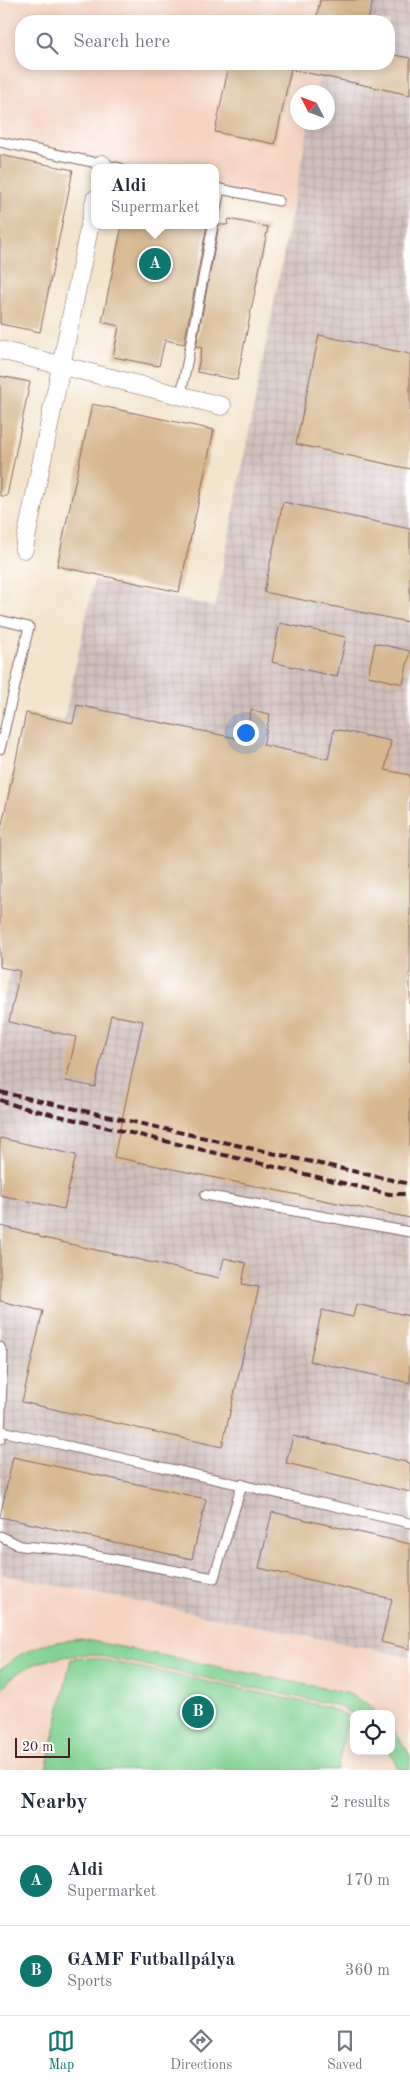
<!DOCTYPE html>
<html lang="en">
<head>
<meta charset="utf-8">
<style>
	:root { --surface:#fff; --page:#f6f6f7; --text:#1f2937; --muted:#747a83; --line:#e0e1e3; --accent:#0f766e }
	body { margin:0; font-family:"Old Standard TT",serif; background:var(--page); color:var(--text) }
	.controls { position:absolute; right:15px; bottom:15px; display:grid; overflow:hidden; border-radius:10px; box-shadow:0 2px 12px #0003 }
	.controls button { width:45px; height:45px; display:grid; place-items:center; padding:0; border:0; border-bottom:1px solid var(--line); background:var(--surface); color:var(--text); font:25px sans-serif }
	.compass { position:absolute; left:290px; top:85px; width:45px; height:45px; border-radius:50%; background:var(--surface); box-shadow:0 2px 12px #0003; rotate:312deg }
	.scale { position:absolute; left:15px; bottom:12px; width:55px; box-sizing:border-box; padding-left:5px; border:2px solid #4a1f2b; border-top:0; font-size:14px; line-height:18px; white-space:nowrap; color:#4a1f2b; -webkit-text-stroke:4px #fff; paint-order:stroke }
	.you { position:absolute; left:245px; top:732px; width:18px; height:18px; margin:-12px; border:4px solid #fff; border-radius:50%; background:#1a73e8; box-shadow:0 0 0 8px #1a73e833 }
	.badge { display:grid; place-items:center; width:32px; height:32px; border-radius:50%; background:var(--accent); color:#fff; font-size:16px; font-weight:700 }
	.pin { position:absolute; translate:-50% -50%; border:2px solid #fff; box-shadow:0 1px 5px #0006 }
	.popup { position:absolute; left:91px; top:164px; width:128px; height:65px; box-sizing:border-box; display:grid; place-content:center; border-radius:10px; background:var(--surface); filter:drop-shadow(0 1px 4px #0005); font-size:16px; white-space:nowrap; color:var(--muted) }
	.popup b { font-size:19px; color:var(--text) }
	.popup::after { content:''; position:absolute; left:50%; top:100%; margin-left:-10px; border:10px solid transparent; border-top-color:var(--surface) }
	.list { margin:0; padding:0; list-style:none }
	h2 { display:flex; justify-content:space-between; align-items:center; height:65px; margin:0; padding:0 20px; font-size:21px }
	h2 small { font-size:16px; font-weight:400; color:var(--muted) }
	.list li { display:grid; grid-template-columns:32px 1fr auto; gap:15px; align-items:center; box-sizing:border-box; height:90px; padding:0 20px; border-top:1px solid var(--line) }
	.list b { display:block; font-size:19px; white-space:nowrap }
	.list p { margin:0; font-size:16px; white-space:nowrap; color:var(--muted) }
	.list em { font-size:16px; font-style:normal; color:var(--muted) }
	.icon { flex:none; width:28px; height:28px; fill:none; stroke:currentColor; stroke-width:2; stroke-linecap:round; stroke-linejoin:round }
	.map { position:relative; flex:none; width:410px; height:1770px; overflow:hidden }
	.search { position:absolute; background:var(--surface); box-shadow:0 2px 12px #0003; left:15px; right:15px; top:15px; height:55px; display:flex; align-items:center; gap:12px; box-sizing:border-box; padding:0 18px; border-radius:20px; color:var(--muted); font-size:19px }
	.sheet { height:245px; background:var(--surface) }
	nav { display:flex; justify-content:space-around; align-items:center; box-sizing:border-box; height:70px; border-top:1px solid var(--line); background:var(--surface); font-size:14px; color:var(--muted) }
	nav a { display:grid; justify-items:center; gap:2px }
	nav .on { color:var(--accent) }
	.map>svg:first-child { display:block }
</style>
</head>
<body>
<div class="map">
<svg width="410" height="1770" viewBox="0 0 410 1770">
	<defs>
		<pattern id="industrial-grid" width="8" height="8" patternUnits="userSpaceOnUse" patternTransform="scale(1.25)"><rect width="8" height="8" fill="#d0c0bc"/><path d="M0 4h8M4 0v8" fill="none" stroke="#b4a5a2"/></pattern>
	</defs>
	<rect width="100%" height="100%" fill="#fff"/>
	<filter id="ink" filterUnits="userSpaceOnUse"><feTurbulence type="fractalNoise" baseFrequency=".02" numOctaves="2"/><feDisplacementMap in="SourceGraphic" scale="10" xChannelSelector="R" yChannelSelector="G"/><feConvolveMatrix kernelMatrix="1 2 1 2 8 2 1 2 1" color-interpolation-filters="sRGB"/></filter>
	<filter id="wash" filterUnits="userSpaceOnUse"><feTurbulence type="fractalNoise" baseFrequency=".0096" numOctaves="4" result="noise"/><feDisplacementMap in="SourceGraphic" scale="20" xChannelSelector="R" yChannelSelector="G"/><feGaussianBlur stdDeviation="1.12" result="paint"/><feColorMatrix in="noise" values="0 0 0 0 0 0 0 0 0 0 0 0 0 0 0 0 0 1.4 0 .05"/><feComposite in="paint" operator="in"/></filter>
	<g filter="url(#wash)">
		<rect width="100%" height="100%" fill="#f3e4cb"/>
		<g fill="#f4d3c1" fill-rule="evenodd">
			<path d="M0,0h335l-5,21h-309v43h301l-6,28h-18v30l11,1 -19,91 -75,-19v-27h-108l-107,-27z"/>
			<path d="M0,1574l410,83v113h-410zM354,1714h37v37h-37z"/>
		</g>
		<path fill="url(#industrial-grid)" d="M335,0h75v1657l-410,-83v-571h3l91,-423 121,27 94,-484 19,-1v-30h-12l6,-28h67v-43h-59z"/>
		<g fill="#82d292" stroke="#66785e">
			<path d="M81,1639l266,54 22,12 9,9h-24l-18,-9 -245,-51c-32,2 -74,8 -91,38v-22c27,-24 45,-27 81,-31z"/>
			<path d="M94,1658l233,49 21,9 -11,54h-291l25,-111z"/>
			<path d="M391,1726l19,29v15h-11l-10,-19h2z"/>
		</g>
		<g id="blocks">
			<g fill="#d6b890">
				<path d="M320,0h53l-5,21h-52z"/>
				<path d="M389,54l21,4v37l-116,-25v-6h95z"/>
				<path d="M229,64h63l-17,80 -60,-12z"/>
				<path d="M0,155l73,15 -33,162 -40,-8z"/>
				<path d="M229,219l39,8 -31,153 -40,-8 5,-24 -6,-1 23,-122h8z"/>
				<path d="M122,225h85l-23,119 -19,-4 -6,26 -46,-9 6,-31 -17,-4z"/>
				<path d="M319,335l91,19v115l-114,-25z"/>
				<path d="M0,376l30,6 -23,114h-7z"/>
				<path d="M92,404l122,26 -35,162 -122,-26z"/>
				<path d="M283,502l127,27v84l-2,9 -144,-30z"/>
				<path d="M280,623l66,14 -9,40 -65,-15z"/>
				<path d="M375,643l35,8 -7,33 -35,-8z"/>
				<path d="M77,705l168,35 6,-30 19,4 -7,31 65,14 6,-30 57,12 -6,29 25,5v443l-296,-61 29,-136 -32,-6 -16,72 -29,-6 10,-44 -67,-15 11,-51 -20,-4v-133l26,-121 47,10z"/>
				<path d="M0,1138l76,17 -12,54 -64,-14z"/>
				<path d="M0,1226l39,9v2l180,41 5,-20 22,5 -4,21 17,3 -37,160 -200,-45 21,-91 -43,-10z"/>
				<path d="M356,1304l54,12v67l-100,-22 12,-51 31,7z"/>
				<path d="M293,1436l117,27v29l-124,-29z"/>
				<path d="M13,1457l193,42 -14,60 -192,-42z"/>
				<path d="M272,1512l138,32v105l-29,-7 11,-43 -133,-31z"/>
			</g>
		</g>
	</g>
	<g filter="url(#ink)">
		<use href="#blocks" fill-opacity="0" stroke="#856463" stroke-width="1"/>
		<g fill="none" stroke-linecap="round" stroke-linejoin="round">
			<g stroke="#856463" stroke-width="11">
				<g id="lane">
					<path d="M0,142l120,26"/>
					<path d="M215,188l64,13"/>
					<path d="M215,215l5,-26"/>
					<path d="M181,395l32,-170"/>
					<path d="M0,620l29,7 -29,122"/>
					<path d="M205,1195l205,37"/>
					<path d="M0,1347l3,6 -3,86"/>
					<path d="M1,1431l409,92"/>
					<path d="M0,1536l21,10 39,3 154,29 28,-94"/>
				</g>
			</g>
			<g stroke="#856463" stroke-width="19">
				<g id="street">
					<path d="M101,168l1,-4"/>
					<path d="M0,350l222,56"/>
					<path d="M24,549l71,-350"/>
				</g>
			</g>
			<use href="#lane" stroke="#fff" stroke-width="9"/>
			<use href="#street" stroke="#fff" stroke-width="18"/>
			<g stroke="#4a1f2b" stroke-width="4" stroke-dasharray="8 4" stroke-linecap="butt">
				<path d="M0,1092l410,92"/>
				<path d="M0,1100l17,6 372,88h21"/>
			</g>
		</g>
	</g>
</svg>
<div class="controls">
<button><svg class="icon" aria-label="locate" viewBox="0 0 24 24"><circle cx="12" cy="12" r="6"/><path d="M12 2v4M12 18v4M2 12h4M18 12h4"/></svg></button>
</div>
<svg class="compass" viewBox="-18 -18 36 36"><path d="M0-13l5 13h-10z" fill="#e53935"/><path d="M0 13l5-13h-10z" fill="#747a83"/></svg>
<div class="scale">20 m</div>
<div class="you"></div>
<div class="pin badge" style="left:155px;top:264px">A</div>
<div class="popup"><b>Aldi</b>Supermarket</div>
<div class="pin badge" style="left:198px;top:1712px">B</div>
<div class="search"><svg class="icon" aria-label="search" viewBox="0 0 24 24"><circle cx="10" cy="10" r="6"/><path d="M15 15l6 6"/></svg>Search here</div>
</div>
<section class="sheet">
<h2>Nearby<small>2 results</small></h2>
<ul class="list">
<li><span class="badge">A</span><div><b>Aldi</b><p>Supermarket</p></div><em>170 m</em></li>
<li><span class="badge">B</span><div><b>GAMF Futballpálya</b><p>Sports</p></div><em>360 m</em></li>
</ul>
</section>
<nav>
<a class="on"><svg class="icon" aria-label="map" viewBox="0 0 24 24"><path d="M3 6l6-2 6 2 6-2v14l-6 2-6-2-6 2zM9 4v14M15 6v14"/></svg>Map</a>
<a><svg class="icon" aria-label="directions" viewBox="0 0 24 24"><path d="M12 3l9 9-9 9-9-9zM9 14v-3h6M13 9l2 2-2 2"/></svg>Directions</a>
<a><svg class="icon" aria-label="saved" viewBox="0 0 24 24"><path d="M7 4h10v16l-5-4-5 4z"/></svg>Saved</a>
</nav>
</body>
</html>
